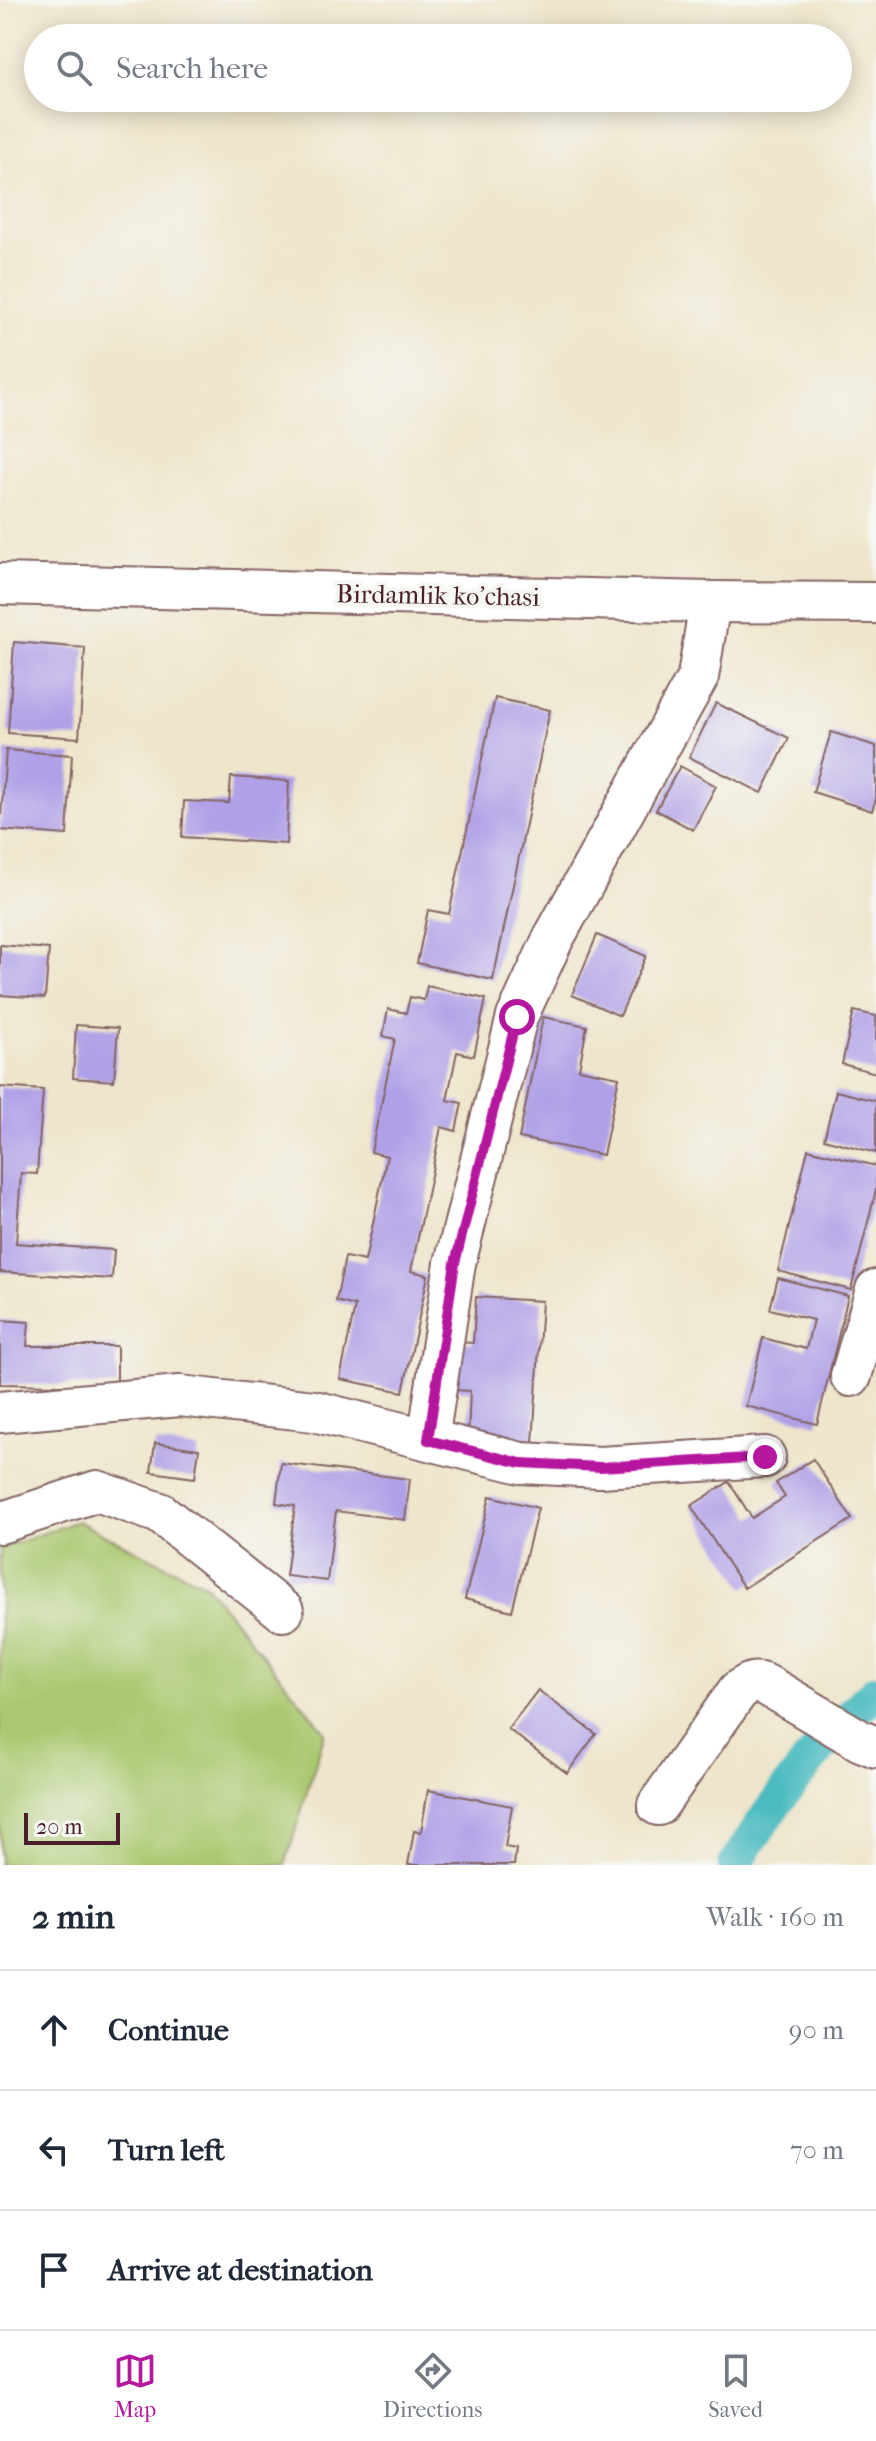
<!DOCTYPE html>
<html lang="en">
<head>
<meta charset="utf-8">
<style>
	:root { --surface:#fff; --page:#f2f2f3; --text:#1f2937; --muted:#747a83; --line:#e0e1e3; --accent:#b5179e }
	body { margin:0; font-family:"IM FELL French Canon",serif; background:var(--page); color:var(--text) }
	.scale { position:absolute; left:24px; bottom:20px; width:96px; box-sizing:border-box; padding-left:8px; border:4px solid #4a1f2b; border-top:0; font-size:22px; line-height:28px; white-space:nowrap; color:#4a1f2b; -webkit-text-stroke:6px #f6f6f2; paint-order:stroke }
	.stop { position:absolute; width:24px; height:24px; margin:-18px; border:6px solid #b5179e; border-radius:50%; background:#fff }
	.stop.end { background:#b5179e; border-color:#fff; box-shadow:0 2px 8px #0008 }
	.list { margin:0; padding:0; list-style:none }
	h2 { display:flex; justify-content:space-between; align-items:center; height:104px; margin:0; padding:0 32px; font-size:34px }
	h2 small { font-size:26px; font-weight:400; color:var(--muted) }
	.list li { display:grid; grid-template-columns:52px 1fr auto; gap:24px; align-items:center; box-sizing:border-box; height:120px; padding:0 32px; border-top:2px solid var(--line) }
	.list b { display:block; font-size:30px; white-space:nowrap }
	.list em { font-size:26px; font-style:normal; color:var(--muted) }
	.icon { flex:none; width:44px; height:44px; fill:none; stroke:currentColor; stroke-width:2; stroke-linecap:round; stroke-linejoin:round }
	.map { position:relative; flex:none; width:876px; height:1865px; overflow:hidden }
	.search { position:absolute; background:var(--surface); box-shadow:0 4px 20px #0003; left:24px; right:24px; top:24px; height:88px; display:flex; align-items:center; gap:20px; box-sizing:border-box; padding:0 28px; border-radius:44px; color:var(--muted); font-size:30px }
	.sheet { height:464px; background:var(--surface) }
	nav { display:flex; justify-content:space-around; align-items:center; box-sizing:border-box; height:112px; border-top:2px solid var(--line); background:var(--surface); font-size:22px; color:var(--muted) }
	nav a { display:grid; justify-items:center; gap:4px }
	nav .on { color:var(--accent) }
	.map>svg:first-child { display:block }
</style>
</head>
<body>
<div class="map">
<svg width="876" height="1865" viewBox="0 0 876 1865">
	<rect width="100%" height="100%" fill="#f6f6f2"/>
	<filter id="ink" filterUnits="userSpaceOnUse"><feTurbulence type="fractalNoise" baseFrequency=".0125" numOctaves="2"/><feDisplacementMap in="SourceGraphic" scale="16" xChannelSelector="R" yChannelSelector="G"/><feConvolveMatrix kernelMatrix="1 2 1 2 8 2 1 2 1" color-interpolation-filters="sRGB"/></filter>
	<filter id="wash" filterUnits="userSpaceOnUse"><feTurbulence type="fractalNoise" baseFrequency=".006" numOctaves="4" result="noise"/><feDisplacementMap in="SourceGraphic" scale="32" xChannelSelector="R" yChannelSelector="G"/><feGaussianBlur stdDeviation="1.8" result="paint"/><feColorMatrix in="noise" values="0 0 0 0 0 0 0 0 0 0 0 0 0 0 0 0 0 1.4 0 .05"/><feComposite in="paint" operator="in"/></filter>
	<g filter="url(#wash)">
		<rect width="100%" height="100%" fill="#eee5ca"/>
		<path fill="#aac870" stroke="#7a744e" stroke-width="2" d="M77,1521l129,64 119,147 -40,133h-285v-316z"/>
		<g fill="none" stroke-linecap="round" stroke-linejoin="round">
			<path stroke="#4cbbc1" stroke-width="34" d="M735,1865c38,-63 87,-124 141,-174"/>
		</g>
		<g id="blocks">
			<g fill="#b0a0e7">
				<path d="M14,642l71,6 -6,90 -71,-5z"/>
				<path d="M495,698l55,12 -57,270 -76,-17 11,-53 21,4z"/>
				<path d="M716,703l73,35 -27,55 -73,-36z"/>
				<path d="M831,732l45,14v52l-4,13 -59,-19z"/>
				<path d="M6,750l66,5 -5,80 -67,-5z"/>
				<path d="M680,766l36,20 -23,44 -37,-20z"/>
				<path d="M231,777l58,4 -3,63 -104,-7 2,-36 45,2z"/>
				<path d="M597,935l49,21 -26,60 -48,-21z"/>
				<path d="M0,945l49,4 -4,49 -45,-3z"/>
				<path d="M427,986l59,13 -12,57 -17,-4 -10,48 15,3 -6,28 -15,-4 -8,39 -22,105 17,4 -25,117 -63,-13 15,-73 -19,-5 9,-44 20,4 22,-105 -16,-4 24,-113 -12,-3 5,-27 18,4 4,-16 14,3z"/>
				<path d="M854,1011l22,5v57l-34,-9z"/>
				<path d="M543,1017l44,9 -8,43 40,8 -16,78 -84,-17z"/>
				<path d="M76,1025l42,3 -4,53 -41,-3z"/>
				<path d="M0,1087l43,3 -6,84 -16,-1 -5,70 98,7 -2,29 -112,-7z"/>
				<path d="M836,1091l40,10v52l-52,-14z"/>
				<path d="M808,1149l68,17v24l-25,100 -73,-19z"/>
				<path d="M778,1278l70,18 -31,128 -71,-18 17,-68 43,11 7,-29 -43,-11z"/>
				<path d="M476,1297l66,4 -9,142 -65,-5 2,-47 -15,-1 3,-48 15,1z"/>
				<path d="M0,1320l29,2 -2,24h90v40l-117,-2z"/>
				<path d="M155,1443l44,6 -4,29 -44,-6z"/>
				<path d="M813,1459l39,60 -108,69 -53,-82 38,-24 23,36 33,-21 -9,-14z"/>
				<path d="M281,1463l129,16 -5,41 -69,-9 -9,70 -41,-5 9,-70 -19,-3z"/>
				<path d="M490,1496l48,12 -26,103 -47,-12z"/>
				<path d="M538,1690l58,44 -29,39 -59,-44z"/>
				<path d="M428,1790l84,16 -7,41 11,2 -2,16h-106l6,-34 7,1z"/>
			</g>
		</g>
	</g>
	<g filter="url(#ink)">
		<use href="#blocks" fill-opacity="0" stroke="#836463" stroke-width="2"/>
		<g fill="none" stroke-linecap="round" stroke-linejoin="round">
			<g stroke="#836463" stroke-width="44">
				<g id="minor">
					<path d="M0,584l710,18 166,1"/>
					<path d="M851,1376l25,-86"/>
					<path d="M0,1412l180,-16 134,15 207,52 79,4 165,-10"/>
					<path d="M428,1440l27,-177 62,-246 36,-78 145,-262 12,-75"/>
					<path d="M0,1523l97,-32 63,22 123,98"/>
					<path d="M658,1805l80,-114c12,-9 17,-11 30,-5l93,55 15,6"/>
				</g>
			</g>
			<use href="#minor" stroke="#fff" stroke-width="40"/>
		</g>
	</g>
	<g fill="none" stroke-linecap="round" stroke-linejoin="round" filter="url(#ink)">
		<path stroke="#b5179e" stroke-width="10" d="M517,1017l-62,246 -27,177 93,23 79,4 165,-10"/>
	</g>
	<g text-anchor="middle" stroke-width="8" stroke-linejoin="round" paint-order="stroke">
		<g font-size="26" fill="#4a1f2b" stroke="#f6f6f2">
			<text transform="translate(438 595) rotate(1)" y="9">Birdamlik ko'chasi</text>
		</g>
	</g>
</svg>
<div class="scale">20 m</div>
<div class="stop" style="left:517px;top:1017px"></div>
<div class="stop end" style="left:765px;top:1457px"></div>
<div class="search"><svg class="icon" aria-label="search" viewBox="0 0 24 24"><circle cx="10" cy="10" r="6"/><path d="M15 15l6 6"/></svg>Search here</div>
</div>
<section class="sheet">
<h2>2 min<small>Walk · 160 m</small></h2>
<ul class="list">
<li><svg class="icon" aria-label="ahead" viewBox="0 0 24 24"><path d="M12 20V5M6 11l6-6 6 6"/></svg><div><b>Continue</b></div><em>90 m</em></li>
<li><svg class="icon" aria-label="left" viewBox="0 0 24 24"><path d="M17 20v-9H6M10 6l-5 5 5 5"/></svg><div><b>Turn left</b></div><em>70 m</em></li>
<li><svg class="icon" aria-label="arrive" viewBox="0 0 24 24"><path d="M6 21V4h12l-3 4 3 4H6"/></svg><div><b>Arrive at destination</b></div></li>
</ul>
</section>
<nav>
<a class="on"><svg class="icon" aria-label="map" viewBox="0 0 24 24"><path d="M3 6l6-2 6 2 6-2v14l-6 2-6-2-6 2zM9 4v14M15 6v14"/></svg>Map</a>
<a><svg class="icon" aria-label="directions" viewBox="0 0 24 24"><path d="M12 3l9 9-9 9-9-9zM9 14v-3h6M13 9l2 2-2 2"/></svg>Directions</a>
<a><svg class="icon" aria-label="saved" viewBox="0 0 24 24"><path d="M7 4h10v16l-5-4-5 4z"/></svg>Saved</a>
</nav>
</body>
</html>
